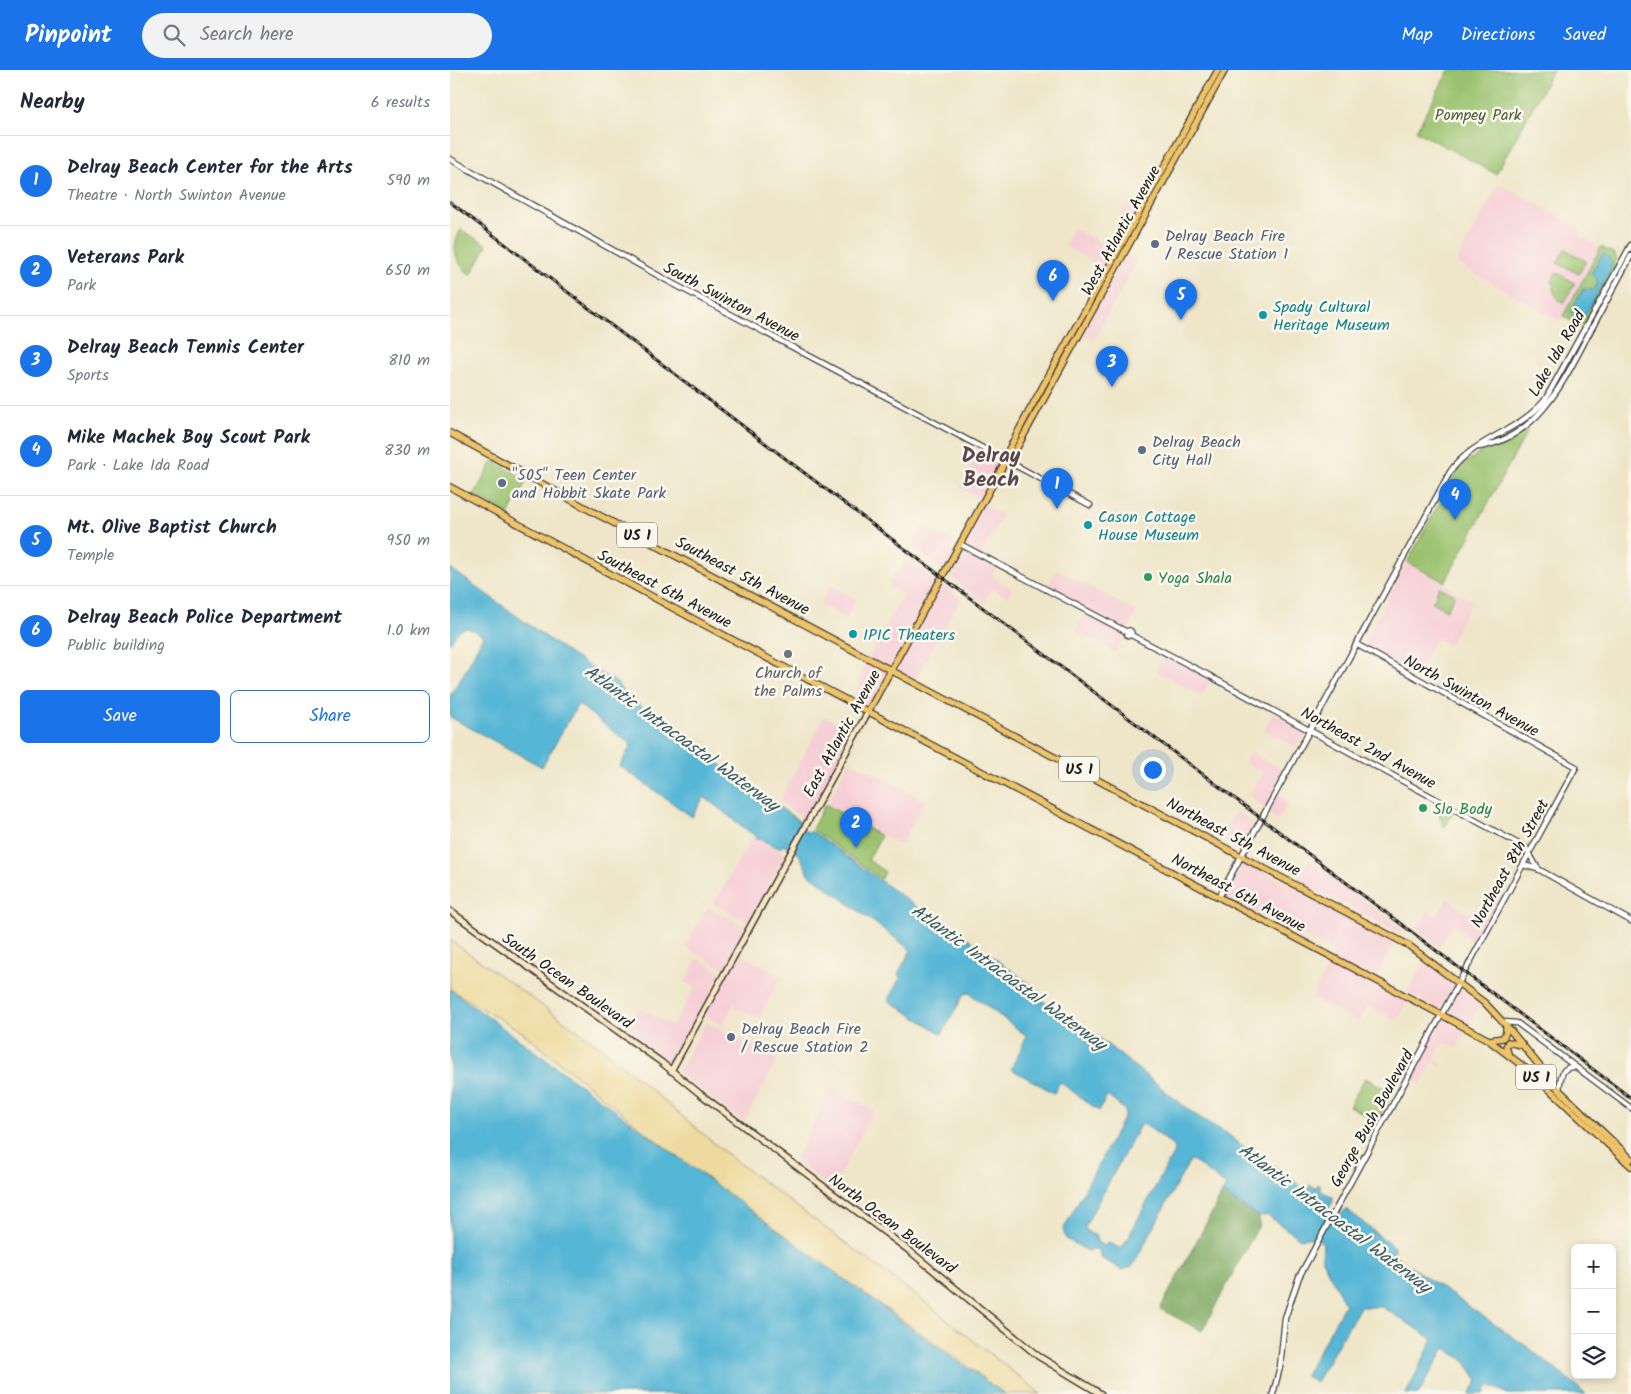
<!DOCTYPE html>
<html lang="en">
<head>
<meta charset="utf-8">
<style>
	:root { --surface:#fff; --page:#f2f2f3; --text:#1f2937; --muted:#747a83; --line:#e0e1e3; --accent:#1a73e8 }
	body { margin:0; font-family:Kalam,sans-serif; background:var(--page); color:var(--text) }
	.controls { position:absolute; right:15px; bottom:15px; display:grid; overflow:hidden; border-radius:8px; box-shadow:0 2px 8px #0003 }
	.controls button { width:45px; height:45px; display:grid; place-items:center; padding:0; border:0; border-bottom:1px solid var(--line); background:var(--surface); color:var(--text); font:25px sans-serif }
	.you { position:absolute; left:702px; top:699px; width:18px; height:18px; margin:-12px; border:4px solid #fff; border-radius:50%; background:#1a73e8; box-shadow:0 0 0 8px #1a73e833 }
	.badge { display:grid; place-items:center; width:32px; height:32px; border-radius:50%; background:var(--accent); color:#fff; font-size:16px; font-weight:700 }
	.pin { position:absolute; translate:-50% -41px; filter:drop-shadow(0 1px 2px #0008) }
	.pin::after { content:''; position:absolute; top:26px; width:18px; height:15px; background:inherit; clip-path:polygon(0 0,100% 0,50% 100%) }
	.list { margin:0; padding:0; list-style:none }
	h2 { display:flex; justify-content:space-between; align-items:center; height:65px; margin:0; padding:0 20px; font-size:21px }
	h2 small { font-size:16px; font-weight:400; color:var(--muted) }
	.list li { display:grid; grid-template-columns:32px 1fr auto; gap:15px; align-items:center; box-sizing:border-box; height:90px; padding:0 20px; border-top:1px solid var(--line) }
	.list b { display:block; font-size:19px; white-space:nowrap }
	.list p { margin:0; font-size:16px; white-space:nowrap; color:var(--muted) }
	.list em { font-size:16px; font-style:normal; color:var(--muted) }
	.actions { display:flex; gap:10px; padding:15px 20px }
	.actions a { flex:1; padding:11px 0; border:1px solid var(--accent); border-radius:8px; text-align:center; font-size:18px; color:var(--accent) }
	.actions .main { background:var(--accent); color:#fff }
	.icon { flex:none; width:28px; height:28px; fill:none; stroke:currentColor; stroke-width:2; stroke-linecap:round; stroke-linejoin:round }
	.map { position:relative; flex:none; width:1181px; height:1324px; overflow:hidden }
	header { display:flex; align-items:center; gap:30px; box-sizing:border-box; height:70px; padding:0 25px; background:var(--accent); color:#fff }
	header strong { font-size:24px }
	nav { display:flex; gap:28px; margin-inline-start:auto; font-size:18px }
	.search { width:350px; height:45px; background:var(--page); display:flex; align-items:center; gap:12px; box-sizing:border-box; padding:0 18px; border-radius:28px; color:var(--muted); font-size:19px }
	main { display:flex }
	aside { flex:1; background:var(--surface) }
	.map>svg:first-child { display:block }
</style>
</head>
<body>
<header>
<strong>Pinpoint</strong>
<div class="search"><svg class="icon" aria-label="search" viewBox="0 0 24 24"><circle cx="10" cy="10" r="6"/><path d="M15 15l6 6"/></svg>Search here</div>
<nav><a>Map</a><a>Directions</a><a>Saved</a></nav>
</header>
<main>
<aside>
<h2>Nearby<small>6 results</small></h2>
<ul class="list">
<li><span class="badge">1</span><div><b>Delray Beach Center for the Arts</b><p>Theatre · North Swinton Avenue</p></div><em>590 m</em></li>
<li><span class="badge">2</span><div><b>Veterans Park</b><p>Park</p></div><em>650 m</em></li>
<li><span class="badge">3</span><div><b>Delray Beach Tennis Center</b><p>Sports</p></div><em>810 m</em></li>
<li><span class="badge">4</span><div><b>Mike Machek Boy Scout Park</b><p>Park · Lake Ida Road</p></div><em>830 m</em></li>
<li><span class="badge">5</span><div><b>Mt. Olive Baptist Church</b><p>Temple</p></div><em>950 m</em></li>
<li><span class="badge">6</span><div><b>Delray Beach Police Department</b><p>Public building</p></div><em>1.0 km</em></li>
</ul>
<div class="actions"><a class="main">Save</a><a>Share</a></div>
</aside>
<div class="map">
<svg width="1181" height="1324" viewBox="0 0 1181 1324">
	<rect width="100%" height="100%" fill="#fbf7ec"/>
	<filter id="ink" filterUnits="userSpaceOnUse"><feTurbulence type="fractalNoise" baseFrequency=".02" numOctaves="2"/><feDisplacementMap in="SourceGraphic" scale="10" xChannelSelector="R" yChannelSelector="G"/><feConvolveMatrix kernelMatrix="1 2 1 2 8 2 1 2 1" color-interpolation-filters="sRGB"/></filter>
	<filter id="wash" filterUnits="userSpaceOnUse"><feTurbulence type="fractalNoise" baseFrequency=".0096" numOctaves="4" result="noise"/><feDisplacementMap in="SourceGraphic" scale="20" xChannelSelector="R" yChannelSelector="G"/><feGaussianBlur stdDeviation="1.12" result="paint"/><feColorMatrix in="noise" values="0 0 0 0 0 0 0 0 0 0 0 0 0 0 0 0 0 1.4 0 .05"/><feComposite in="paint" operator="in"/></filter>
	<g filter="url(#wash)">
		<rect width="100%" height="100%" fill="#efe6c9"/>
		<g fill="#f6cfd6">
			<path d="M1052,115l73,40 4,2 2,10 19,10 -40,74 -104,-58 41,-77z"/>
			<path d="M678,132l10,6 -23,42 22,11 -43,79 -12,-6 33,-61 -51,-27 9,-18 33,17z"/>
			<path d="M531,379l22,12 -21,39 -22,-12z"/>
			<path d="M534,434l19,11 -23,41 17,10 -5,11 20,11 -5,9 -15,-9 -8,15 -72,-57 11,-20 38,20z"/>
			<path d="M457,490l30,22 -70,126 -16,-10 9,-15 -1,-5 7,-15 37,-69 -15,-10z"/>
			<path d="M957,492l65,39 -23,44 -13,-7 -19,35 -50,-27 -2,-5z"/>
			<path d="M607,499l80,43 -10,18 -80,-42z"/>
			<path d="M490,514l21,15 -46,80 -18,-9 -1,-4z"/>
			<path d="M380,515l27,14 -11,19 -26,-14z"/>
			<path d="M635,543l39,22 -9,17 -39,-21z"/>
			<path d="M714,585l47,24 -9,17 -45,-25z"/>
			<path d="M823,643l33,18 -10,16 -32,-17z"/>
			<path d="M374,646l30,16 -48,89 -27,-20z"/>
			<path d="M800,682l33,18 -10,21 15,12 -10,18 -29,-26 14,-23 -19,-10z"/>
			<path d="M400,691l76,39 -25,45 -74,-41z"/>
			<path d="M787,741l17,14 -14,25 -20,-12z"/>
			<path d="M303,767l32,17 -37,68 -35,-18z"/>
			<path d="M859,789l93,70 -2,4 -102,-53z"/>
			<path d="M794,791l151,79 -21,43 33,19 -10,19 -30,-16 -8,17 -48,-24 24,-46 -110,-55z"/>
			<path d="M998,829l17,14 35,-13 -24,44 -23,-20 -14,23 -23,-19 13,-17 7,5z"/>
			<path d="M258,837l39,20 -13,23 47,27 -22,40 -25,-9 2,-7 -13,24 -24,-13 -29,52 -46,-32 14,-24 35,18 21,-38 -9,-6 12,-24 24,14 -9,16 6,3 11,-20 -45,-24z"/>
			<path d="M975,890l56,44 -24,44 -14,-6 -8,17 7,4 -1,3 -8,-4 -12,22 -12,-7 36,-64 -38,-21z"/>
			<path d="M256,952l71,38 -33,62 -67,-49z"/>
			<path d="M381,1018l43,23 -42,77 -38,-28 27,-48 -2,-1z"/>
		</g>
		<g fill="#9ac26e" stroke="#5b6f45">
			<path d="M999,0h104l-57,104 -80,-43z"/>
			<path d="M11,160l26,15 -16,30c-16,-11 -21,-29 -10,-45z"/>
			<path d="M1151,177l14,7 2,10 -33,62h-4l-17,-10z"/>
			<path d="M1115,179l21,12 -7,13 -22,-11z"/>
			<path d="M1106,202l19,11 -11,20c-12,-6 -14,-20 -8,-31z"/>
			<path d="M1075,361l2,1 -82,150 -35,-18 -2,-3 45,-83 12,-15 19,-13z"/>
			<path d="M43,391l34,19 -19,35 -34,-20z"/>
			<path d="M989,517l16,8 -8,15 -15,-8 5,-8 2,1 -3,-2z"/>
			<path d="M375,734l56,32 -13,24 17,12 -4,7 -69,-50z"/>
			<path d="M989,735l14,8 -8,14 -2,-1 -6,-18z"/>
			<path d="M915,1008l27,14 -15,29 -28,-15z"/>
		</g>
		<path fill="#7ba861" stroke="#4c623e" d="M772,1124l37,23v8l-57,106 -42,-22z"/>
		<path fill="#eeda9e" stroke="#857b5d" d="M0,870l148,105 131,111 197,147 115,91h-38l-39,-31 -226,-157 -216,-174 -72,-43z"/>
		<g fill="#57b6d5" stroke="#3a6978" fill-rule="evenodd">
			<path d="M1155,184l7,8 -1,8 -27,47 -6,2 -7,-7 12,-23 10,1 4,-5 1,-5 -7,-7 11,-18z"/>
			<path d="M0,498l121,87 46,28 6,9 25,20 151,109 1,7 7,4h6l145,105 3,-4 79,59 -1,6 47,33 2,-2 106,85 32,19 27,21 24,14 30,23 3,-6 6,3 2,-4 2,1 1,6 12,6v4l-5,9 8,9 10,-10 48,38 1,8 9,7 125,86 57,46h-78l-19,-9 -5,9h-14l8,-14 -13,-19 -20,-13 -27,46h-12l27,-55 -51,-32h-22l-44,75 -11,-6 40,-72 -23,-44 1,-17 -9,-6 -14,2 -33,-24 -8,2 -37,-23 4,-9 -33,-24 -4,1 -57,105 -10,3 -21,-12 -2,-7 -5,-3 -6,3 -22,-12 -3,-9 62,-115v-5l-18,-14 -8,15 -39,-29 -6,11 -43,-24 16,-33 -58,-43 -5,1 -22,40 -54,-34 13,-24 -3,-2 13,-24 -102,-76 -10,-20 -15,-9 -5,3 -20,-9 -55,-42 -12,20 -72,-51 11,-21 -53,-41 -36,63 -92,-50v-22l16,-25 17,-34c-19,-11 -21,-12 -33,7zM694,1054l30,22 1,4 -52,97 -4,1 -11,-6 -4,4 -7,-4 -1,-6 -10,-5 -1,-5 55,-101z"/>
			<path d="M0,919l454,334 101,71h-555z"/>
		</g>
	</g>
	<g filter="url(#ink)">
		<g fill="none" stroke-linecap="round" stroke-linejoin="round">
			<g stroke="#3c3a36" stroke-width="7">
				<g id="tertiary">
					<path d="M0,89l218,122 422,224"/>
					<path d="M1029,377c58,-10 83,-62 108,-110 15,-27 29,-54 44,-81"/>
					<path d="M510,474l167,88"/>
					<circle cx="679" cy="563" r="2.5"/>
					<path d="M681,565l81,42"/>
					<path d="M765,609l311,169 12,21"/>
					<path d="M1073,795l15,4 93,52"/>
					<path d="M769,827l231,-425c24,-34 69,-40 95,-72l86,-155"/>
					<path d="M1053,952l14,1 114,85"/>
					<path d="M1109,1020c2,-12 1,-24 16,-23"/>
					<path d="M823,1324l7,-27 5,-49 14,-41 277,-510 -220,-123"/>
				</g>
			</g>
			<g stroke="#3c3a36" stroke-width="8">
				<g id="secondary">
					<path d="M0,841l211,151 38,31 212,159 127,104 63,38"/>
					<path d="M221,1001l197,-359"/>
				</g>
			</g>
			<g stroke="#3c3a36" stroke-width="8">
				<g id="primary">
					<path d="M0,363l145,80 813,432 78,59 25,27 48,59 72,69"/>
					<path d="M556,390l2,-9 20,-38 190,-343"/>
					<path d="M0,417l249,135 788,417 45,34 99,93"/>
					<path d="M418,642l138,-252 8,-7 211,-383"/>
					<path d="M1039,970l14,-2 3,-6v-7"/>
					<path d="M1058,983l-2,-6 2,-5 13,3"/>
				</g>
			</g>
			<use href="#tertiary" stroke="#fff" stroke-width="4.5"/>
			<use href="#secondary" stroke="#f9e7c3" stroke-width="5"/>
			<use href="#primary" stroke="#efc469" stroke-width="5.5"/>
			<g stroke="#1c1c1c" stroke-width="3">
				<path id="rail" d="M0,132l336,257 845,639"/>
			</g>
			<use href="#rail" stroke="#fbf7ec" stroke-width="1" stroke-dasharray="4" stroke-linecap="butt"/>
		</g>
	</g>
	<g fill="#5c6f8a" stroke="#fbf7ec" stroke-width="2">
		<circle cx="705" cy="174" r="5"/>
		<circle cx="692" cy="380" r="5"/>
		<circle cx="52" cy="413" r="5"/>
		<circle cx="281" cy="967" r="5"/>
	</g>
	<g fill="#0f9aa8" stroke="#fbf7ec" stroke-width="2">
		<circle cx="813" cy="245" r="5"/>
		<circle cx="638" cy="455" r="5"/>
		<circle cx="403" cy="564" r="5"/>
	</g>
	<g fill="#2e9e5b" stroke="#fbf7ec" stroke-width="2">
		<circle cx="698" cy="507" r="5"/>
		<circle cx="973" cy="738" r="5"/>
	</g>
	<circle fill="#6b7280" stroke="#fbf7ec" stroke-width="2" cx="338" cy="584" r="5"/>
	<g text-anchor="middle" stroke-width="5" stroke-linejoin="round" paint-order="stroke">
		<g fill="#fbf7ec" stroke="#5f5e5a" stroke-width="1">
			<rect x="167" y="452.5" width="40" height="25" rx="4"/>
			<rect x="609" y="686.5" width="40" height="25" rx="4"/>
			<rect x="1066" y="994.5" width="40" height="25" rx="4"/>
		</g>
		<g font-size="15" font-weight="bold" fill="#1c1c1c">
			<text x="187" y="470">US 1</text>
			<text x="629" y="704">US 1</text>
			<text x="1086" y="1012">US 1</text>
		</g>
		<g font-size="16" fill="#4e5e3d" stroke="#fbf7ec">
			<text x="1028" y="50">Pompey Park</text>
		</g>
		<g font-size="16" fill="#1c1c1c" stroke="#fbf7ec">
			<text transform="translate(670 160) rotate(-61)" y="6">West Atlantic Avenue</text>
			<text transform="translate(282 231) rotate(28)" y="6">South Swinton Avenue</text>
			<text transform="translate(1106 283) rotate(-60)" y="6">Lake Ida Road</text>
			<text transform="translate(293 505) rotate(28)" y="6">Southeast 5th Avenue</text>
			<text transform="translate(215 518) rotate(28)" y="6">Southeast 6th Avenue</text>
			<text transform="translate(1022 625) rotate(29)" y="6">North Swinton Avenue</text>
			<text transform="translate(391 663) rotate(-61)" y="6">East Atlantic Avenue</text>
			<text transform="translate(919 677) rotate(29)" y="6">Northeast 2nd Avenue</text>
			<text transform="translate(784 766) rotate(28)" y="6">Northeast 5th Avenue</text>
			<text transform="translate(1059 793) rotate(-61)" y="6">Northeast 8th Street</text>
			<text transform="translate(789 822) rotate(28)" y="6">Northeast 6th Avenue</text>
			<text transform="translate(118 910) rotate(35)" y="6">South Ocean Boulevard</text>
			<text transform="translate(921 1048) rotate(-61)" y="6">George Bush Boulevard</text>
			<text transform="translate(443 1153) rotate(37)" y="6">North Ocean Boulevard</text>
		</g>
		<g font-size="16" fill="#4e5e75" stroke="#fbf7ec" text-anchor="start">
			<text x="715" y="171">Delray Beach Fire<tspan x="715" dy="18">/ Rescue Station 1</tspan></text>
			<text x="702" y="377">Delray Beach<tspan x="702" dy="18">City Hall</tspan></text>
			<text x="62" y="410">"505" Teen Center<tspan x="62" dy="18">and Hobbit Skate Park</tspan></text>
			<text x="291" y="964">Delray Beach Fire<tspan x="291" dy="18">/ Rescue Station 2</tspan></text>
		</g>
		<g font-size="16" fill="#0d838f" stroke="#fbf7ec" text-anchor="start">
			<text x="823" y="242">Spady Cultural<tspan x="823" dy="18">Heritage Museum</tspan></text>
			<text x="648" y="452">Cason Cottage<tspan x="648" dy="18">House Museum</tspan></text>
			<text x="413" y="570">IPIC Theaters</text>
		</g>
		<g font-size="16" fill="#27864d" stroke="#fbf7ec" text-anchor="start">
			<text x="708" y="513">Yoga Shala</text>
			<text x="983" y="744">Slo Body</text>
		</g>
		<g font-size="16" fill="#5b616d" stroke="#fbf7ec">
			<text x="338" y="608">Church of<tspan x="338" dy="18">the Palms</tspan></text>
		</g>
		<g font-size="18" font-style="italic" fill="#345a66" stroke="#fbf7ec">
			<text transform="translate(232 668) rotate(36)" y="6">Atlantic Intracoastal Waterway</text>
			<text transform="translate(559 907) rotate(36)" y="6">Atlantic Intracoastal Waterway</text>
			<text transform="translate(885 1148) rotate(37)" y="6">Atlantic Intracoastal Waterway</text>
		</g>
		<g font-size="21" font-weight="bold" fill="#5a464e" stroke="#fbf7ec">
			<text x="541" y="392">Delray<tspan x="541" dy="24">Beach</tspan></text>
		</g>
	</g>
</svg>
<div class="controls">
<button>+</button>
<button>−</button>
<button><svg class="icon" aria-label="layers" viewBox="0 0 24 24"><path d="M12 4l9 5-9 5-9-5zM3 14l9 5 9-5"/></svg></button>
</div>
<div class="you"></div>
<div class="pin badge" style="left:607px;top:439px">1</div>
<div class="pin badge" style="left:406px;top:778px">2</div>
<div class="pin badge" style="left:662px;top:317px">3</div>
<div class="pin badge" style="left:1005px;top:450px">4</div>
<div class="pin badge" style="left:731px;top:250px">5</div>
<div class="pin badge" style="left:603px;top:231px">6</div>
</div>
</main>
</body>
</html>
